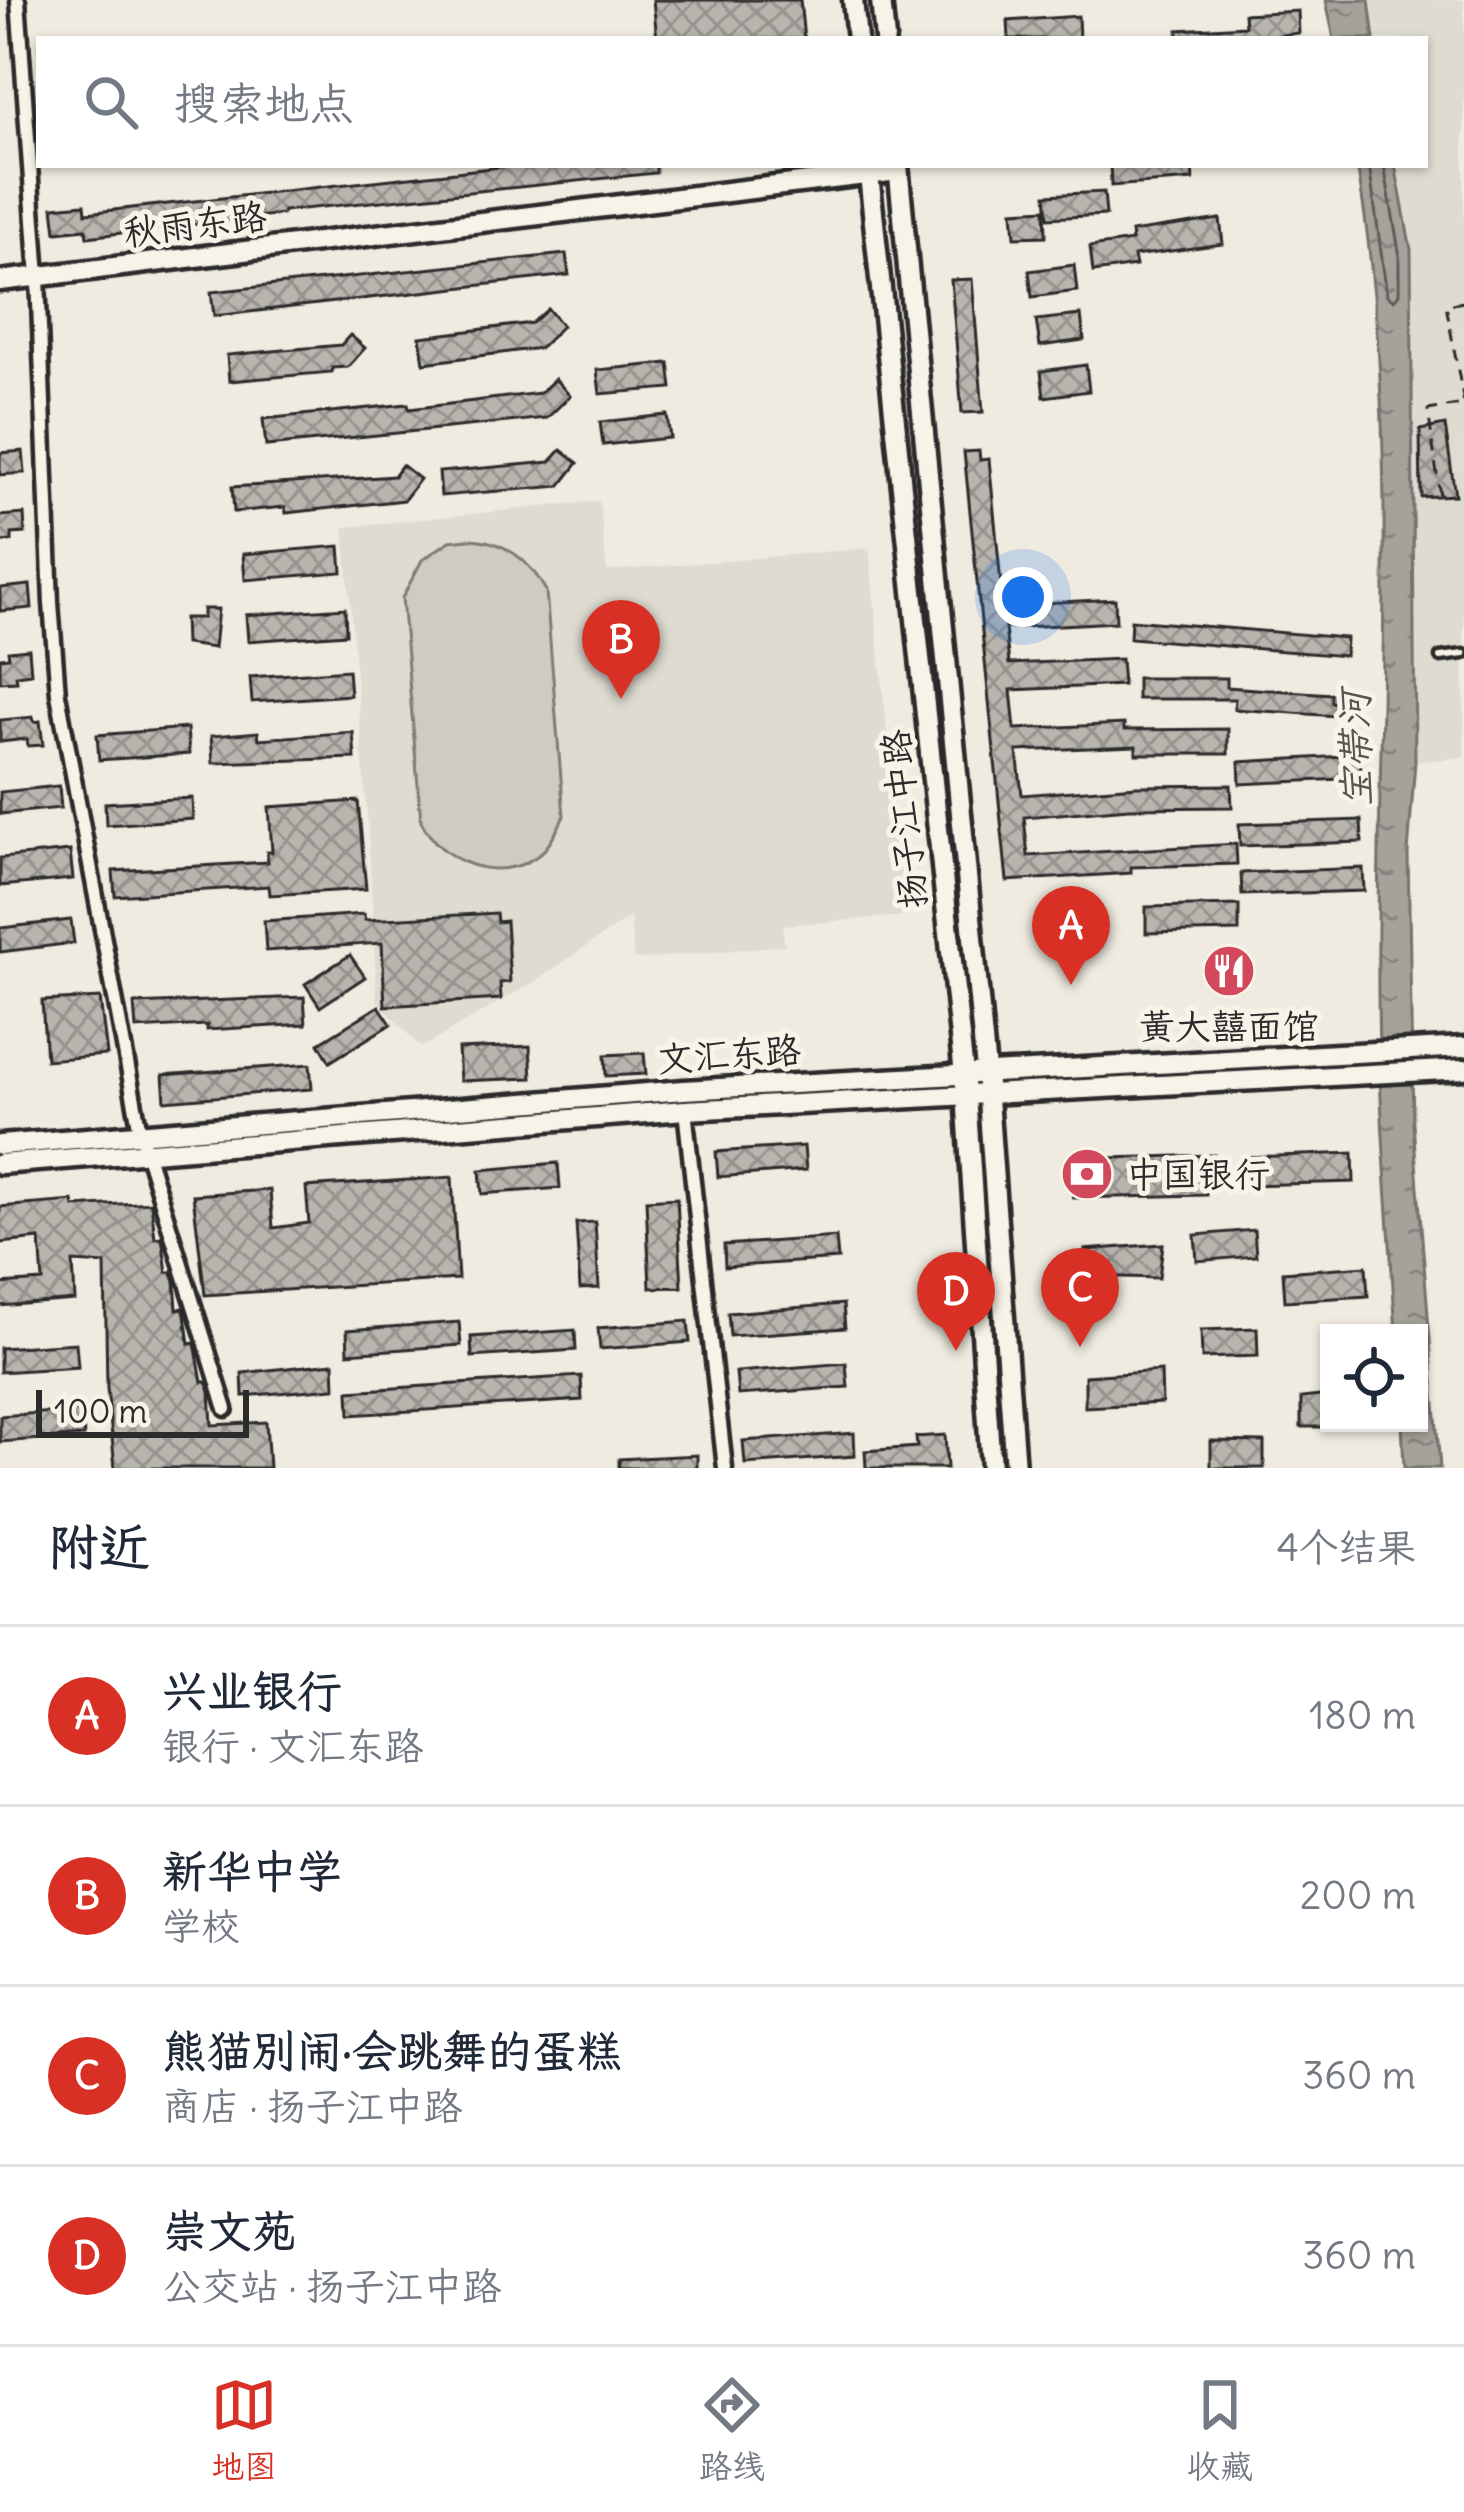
<!DOCTYPE html>
<html lang="zh">
<head>
<meta charset="utf-8">
<style>
	:root { --surface:#fff; --page:#f6f6f7; --text:#1f2937; --muted:#747a83; --line:#e0e1e3; --accent:#d93025 }
	body { margin:0; font-family:Delius,"LXGW WenKai TC",sans-serif; background:var(--page); color:var(--text) }
	.controls { position:absolute; right:36px; bottom:36px; display:grid; overflow:hidden; border-radius:0px; box-shadow:0 3px 9px #0004 }
	.controls button { width:108px; height:108px; display:grid; place-items:center; padding:0; border:0; border-bottom:3px solid var(--line); background:var(--surface); color:var(--text); font:60px sans-serif }
	.scale { position:absolute; left:36px; bottom:30px; width:213px; box-sizing:border-box; padding-left:12px; border:6px solid #2b2b2b; border-top:0; font-size:33px; line-height:42px; white-space:nowrap; color:#2b2b2b; -webkit-text-stroke:9px #f7f3e8; paint-order:stroke }
	.you { position:absolute; left:1023px; top:597px; width:42px; height:42px; margin:-30px; border:9px solid #fff; border-radius:50%; background:#1a73e8; box-shadow:0 0 0 18px #1a73e833 }
	.badge { display:grid; place-items:center; width:78px; height:78px; border-radius:50%; background:var(--accent); color:#fff; font-size:39px; font-weight:700 }
	.pin { position:absolute; translate:-50% -99px; filter:drop-shadow(0 3px 6px #0008) }
	.pin::after { content:''; position:absolute; top:63px; width:42px; height:36px; background:inherit; clip-path:polygon(0 0,100% 0,50% 100%) }
	.list { margin:0; padding:0; list-style:none }
	h2 { display:flex; justify-content:space-between; align-items:center; height:156px; margin:0; padding:0 48px; font-size:51px }
	h2 small { font-size:39px; font-weight:400; color:var(--muted) }
	.list li { display:grid; grid-template-columns:78px 1fr auto; gap:36px; align-items:center; box-sizing:border-box; height:180px; padding:0 48px; border-top:3px solid var(--line) }
	.list b { display:block; font-size:45px; white-space:nowrap }
	.list p { margin:0; font-size:39px; white-space:nowrap; color:var(--muted) }
	.list em { font-size:39px; font-style:normal; color:var(--muted) }
	.icon { flex:none; width:66px; height:66px; fill:none; stroke:currentColor; stroke-width:2; stroke-linecap:round; stroke-linejoin:round }
	.map { position:relative; flex:none; width:1464px; height:1468px; overflow:hidden }
	.search { position:absolute; background:var(--surface); box-shadow:0 3px 9px #0004; left:36px; right:36px; top:36px; height:132px; display:flex; align-items:center; gap:30px; box-sizing:border-box; padding:0 42px; border-radius:0px; color:var(--muted); font-size:45px }
	.sheet { height:876px; background:var(--surface) }
	nav { display:flex; justify-content:space-around; align-items:center; box-sizing:border-box; height:168px; border-top:3px solid var(--line); background:var(--surface); font-size:33px; color:var(--muted) }
	nav a { display:grid; justify-items:center; gap:6px }
	nav .on { color:var(--accent) }
	.map>svg:first-child { display:block }
</style>
</head>
<body>
<div class="map">
<svg width="1464" height="1468" viewBox="0 0 1464 1468">
	<defs>
		<pattern id="water-ripples" width="26" height="14" patternUnits="userSpaceOnUse" patternTransform="scale(3)"><rect width="26" height="14" fill="#a4a29a"/><path d="M2 4q2-2 4 0t4 0M15 11q2-2 4 0t4 0" fill="none" stroke="#86847e"/></pattern>
		<pattern id="building-cross-hatch" width="8" height="8" patternUnits="userSpaceOnUse" patternTransform="scale(3)"><rect width="8" height="8" fill="#b8b5ae"/><path d="M0 0l8 8M0 8l8-8" fill="none" stroke="#96938e"/></pattern>
	</defs>
	<rect width="100%" height="100%" fill="#efebe0"/>
	<filter id="ink" filterUnits="userSpaceOnUse"><feTurbulence type="fractalNoise" baseFrequency=".00833" numOctaves="2"/><feDisplacementMap in="SourceGraphic" scale="24" xChannelSelector="R" yChannelSelector="G"/><feConvolveMatrix kernelMatrix="1 2 1 2 8 2 1 2 1" color-interpolation-filters="sRGB"/></filter>
	<g filter="url(#ink)">
		<g fill="#dedbd1">
			<path d="M1369,0h95v757l-49,5 -4,-512 -16,-85h30v-126h-51z"/>
			<path d="M599,501l8,70 262,-23 36,368 -122,9 1,20 -150,15 -4,-43 -96,65 -113,66 -44,-48 -9,-174 -24,-299z"/>
		</g>
		<path fill="#cfcbc2" stroke="#7d7b76" stroke-width="3" d="M467,539c36,0 63,21 79,52l18,225c-7,14 -14,31 -27,40 -39,29 -97,6 -116,-35l-19,-223 20,-38 28,-19z"/>
		<g fill="url(#water-ripples)" stroke="#74726e" stroke-width="3">
			<path d="M1326,0h43l5,39h-40z"/>
			<path d="M1357,165h38l16,85 4,512 -7,91 5,270 27,345h-36l-2,-45h17v-90h-23c-7,-112 -17,-223 -18,-335 -3,-277 26,-558 -21,-833z"/>
		</g>
		<g fill="none" stroke-linecap="round" stroke-linejoin="round">
			<path stroke="#5b5b57" stroke-width="3" d="M1369,165l18,130 7,5 5,-6v-43l-15,-86"/>
		</g>
		<g fill="url(#building-cross-hatch)" stroke="#2b2b2b" stroke-width="3">
			<path d="M653,0h147l4,39h-147z"/>
			<path d="M1298,11l1,22 -52,6h-69v-9l67,-4 -1,-12z"/>
			<path d="M1078,16l1,23h-70l-1,-18z"/>
			<path d="M518,165h138v8l-373,38v3l-196,23 -1,-8 -30,3 -3,-25 32,-3 1,9z"/>
			<path d="M1110,165h82l1,15 -82,6z"/>
			<path d="M1104,192l2,23 -58,3 -2,-23z"/>
			<path d="M1045,209l1,27 -31,1 -2,-26z"/>
			<path d="M1220,219l3,25 -89,12 2,10 -43,6 -3,-25 42,-6 -1,-9z"/>
			<path d="M566,254l3,21 -355,41 -3,-24z"/>
			<path d="M1074,265l3,26 -45,6 -3,-26z"/>
			<path d="M972,279l11,133 -21,1 -11,-133z"/>
			<path d="M548,309l14,17 -22,22 -116,15 -4,-26 112,-14z"/>
			<path d="M1081,315l3,25 -44,6 -4,-26z"/>
			<path d="M350,335l15,13 -17,19 -16,1v4l-103,9 -2,-26 114,-10z"/>
			<path d="M669,363l3,25 -72,6 -3,-24z"/>
			<path d="M1086,365l3,26 -45,6 -3,-26z"/>
			<path d="M555,379l15,17 -23,22 -281,28 -3,-27 145,-15 1,5 131,-16z"/>
			<path d="M667,415l3,23 -67,7 -3,-23z"/>
			<path d="M1445,425l10,70 -34,2 -1,-67z"/>
			<path d="M561,450l17,13 -18,23 -119,10 -2,-24 111,-10z"/>
			<path d="M23,451l2,22 -25,2v-22z"/>
			<path d="M979,451l1,9 9,-1 14,146 112,-6 1,23 -111,6 4,36 112,-5 2,26 -112,5 4,39 109,-5v6l104,-1v25h-92v-8l-119,5 5,44 115,-9 94,-1 1,22 -103,1 -105,9 4,39 208,-12 1,20 -106,3v6l-124,8 -43,-429z"/>
			<path d="M402,465l18,14 -16,21 -118,13 -1,-6 -51,5 -2,-25 162,-11z"/>
			<path d="M24,514l1,19 -13,1v7l-12,1v-26z"/>
			<path d="M340,546l2,26 -97,8 -2,-26z"/>
			<path d="M30,585l2,23 -32,3v-23z"/>
			<path d="M345,608l1,26 -98,7 -2,-26z"/>
			<path d="M203,609h15l-4,39 -29,-4 -1,-26h19z"/>
			<path d="M1131,620l215,18 -1,18 -215,-18z"/>
			<path d="M29,649l2,24 -15,2 1,6 -17,1v-24l9,-1 -1,-6z"/>
			<path d="M348,670l2,25 -98,7 -2,-25z"/>
			<path d="M1137,678h90v9l104,7v8l5,1 -1,13 -101,-7 1,-10h-98z"/>
			<path d="M33,717l1,5 6,-1 3,24 -15,1 -1,-7 -27,3v-22z"/>
			<path d="M187,728l2,26 -90,6 -2,-25z"/>
			<path d="M258,732l1,7 94,-7 2,26 -142,5 -2,-27z"/>
			<path d="M1360,755l1,23 -121,6 -1,-22z"/>
			<path d="M59,786l2,22 -61,6v-22z"/>
			<path d="M192,798l1,21 -87,6 -1,-22z"/>
			<path d="M358,801l8,88 -96,6 -1,-9 -154,10 -2,-25 155,-9 -1,-10h5l-3,-45z"/>
			<path d="M1361,820l1,22 -122,4 -1,-22z"/>
			<path d="M70,851l3,28 -73,7v-28z"/>
			<path d="M1363,868l1,23 -122,4 -1,-22z"/>
			<path d="M1239,905v26l-93,2v-26z"/>
			<path d="M496,913l1,9 9,-1 4,61 -10,1 1,16 -116,7 -3,-63 -116,8 -2,-30 100,-7 1,6z"/>
			<path d="M71,920l3,23 -74,9v-24z"/>
			<path d="M350,955l15,22 -45,30 -15,-23z"/>
			<path d="M304,997l2,27 -99,6v-5l-71,4 -2,-25z"/>
			<path d="M100,998l7,57 -61,5 -4,-59z"/>
			<path d="M379,1006l12,18 -61,38 -11,-19z"/>
			<path d="M530,1046l2,32 -72,3 -2,-32z"/>
			<path d="M644,1053l2,21 -40,2 -1,-21z"/>
			<path d="M310,1064l2,25 -147,12 -2,-26z"/>
			<path d="M804,1146l2,24 -88,7 -2,-25z"/>
			<path d="M1353,1153l1,29 -105,3 -1,-28z"/>
			<path d="M1214,1155v30h-8v10l-133,3 -1,-39z"/>
			<path d="M558,1163l2,25 -78,6 -2,-24z"/>
			<path d="M452,1177l6,102 -253,16 -12,-100 77,-5 3,38 36,-5 -3,-36z"/>
			<path d="M677,1198l5,89 -32,1 -4,-88z"/>
			<path d="M73,1201l1,6 77,-5 4,36 7,-1 5,35h5l3,9 2,28 7,-1 5,36 6,-1 7,39h5l3,10 2,33 54,-3 3,46h-154l-8,-80 -2,-124 -32,-2 2,38 -75,6v-22l43,-3 -3,-42 -40,4v-36z"/>
			<path d="M595,1222l4,66 -19,1 -4,-66z"/>
			<path d="M1254,1230l2,26 -59,5 -2,-26z"/>
			<path d="M836,1237l2,22 -113,8 -1,-22z"/>
			<path d="M1163,1244l-4,34 -74,-2v-26z"/>
			<path d="M1366,1266l2,30 -83,5 -2,-29z"/>
			<path d="M843,1304l2,24 -115,8 -2,-23z"/>
			<path d="M688,1321l2,21 -90,7 -2,-21z"/>
			<path d="M459,1322l2,23 -113,8 -1,-23z"/>
			<path d="M1257,1328l1,28 -56,2 -1,-28z"/>
			<path d="M575,1330l1,20 -104,7 -1,-20z"/>
			<path d="M76,1343l2,24 -78,5v-24z"/>
			<path d="M334,1363l1,25 -92,8 -1,-23z"/>
			<path d="M846,1363l2,24 -110,8 -2,-23z"/>
			<path d="M1161,1371l1,32 -77,4v-31z"/>
			<path d="M581,1376l1,24 -232,15 -1,-24z"/>
			<path d="M1329,1395v32h-28v-29z"/>
			<path d="M82,1410l2,26 -84,6v-26z"/>
			<path d="M854,1433l1,23 -110,8 -2,-23z"/>
			<path d="M945,1435l2,33h-81l-1,-17 52,-4 -1,-10z"/>
			<path d="M1211,1441l53,1v26h-53z"/>
			<path d="M697,1455v13h-78v-9z"/>
		</g>
		<g fill="none" stroke-linecap="round" stroke-linejoin="round">
			<g stroke="#2b2b2b" stroke-width="15">
				<path id="lane" d="M1440,657l24,-3"/>
			</g>
			<g stroke="#2b2b2b" stroke-width="21">
				<g id="street">
					<path d="M18,0l20,277 13,326 7,91 82,438 86,277"/>
					<path d="M685,1110l40,358"/>
				</g>
			</g>
			<g stroke="#2b2b2b" stroke-width="27">
				<g id="secondary">
					<path d="M0,281l898,-110"/>
					<path d="M0,1145l684,-55 780,-43"/>
					<path d="M0,1164l685,-54 779,-41"/>
				</g>
			</g>
			<g stroke="#2b2b2b" stroke-width="27">
				<g id="primary">
					<path d="M853,0l4,39"/>
					<path d="M881,0l4,39"/>
					<path d="M868,165l98,929 25,374"/>
					<path d="M898,165l88,906 29,397"/>
				</g>
			</g>
			<g stroke="#2b2b2b" stroke-width="3" stroke-dasharray="12 9" stroke-linecap="butt">
				<path d="M1464,302l-18,3 18,98"/>
				<path d="M1440,496l-12,-86 36,-6"/>
			</g>
			<use href="#lane" stroke="#f7f3e8" stroke-width="6"/>
			<use href="#street" stroke="#f7f3e8" stroke-width="12"/>
			<use href="#secondary" stroke="#f7f3e8" stroke-width="18"/>
			<use href="#primary" stroke="#f7f3e8" stroke-width="18"/>
		</g>
	</g>
	<defs>
		<g id="restaurant-disc" transform="scale(2.7)"><circle r="9.5" fill="#d1495b" stroke="#f7f3e8"/><path d="M-5-6h1v4h1v-4h1v4h1v-4h1v5L-1.5 .5V6h-2V.5L-5-1ZM5-6V6H3V1.5H1.5Q1.5-4 5-6Z" fill="#fff"/></g>
		<g id="bank-disc" transform="scale(2.7)"><circle r="9.5" fill="#d1495b" stroke="#f7f3e8"/><path d="M-6-4H6V4H-6ZM0-2.3a2.3 2.3 0 1 0 0 4.6a2.3 2.3 0 1 0 0-4.6Z" fill="#fff"/></g>
	</defs>
	<g fill-rule="evenodd">
		<use href="#restaurant-disc" x="1229" y="971"/>
		<use href="#bank-disc" x="1087" y="1174"/>
	</g>
	<g text-anchor="middle" stroke-width="10" stroke-linejoin="round" paint-order="stroke">
		<g font-size="36" fill="#2b2b2b" stroke="#f7f3e8">
			<text transform="translate(195 224) rotate(-7)" y="13">秋雨东路</text>
			<text transform="translate(904 819) rotate(-96)" y="13">扬子江中路</text>
			<text transform="translate(729 1054) rotate(-4)" y="13">文汇东路</text>
		</g>
		<g font-size="36" fill="#2b2b2b" stroke="#f7f3e8">
			<text x="1229" y="1039">黄大囍面馆</text>
			<text x="1126" y="1187" text-anchor="start">中国银行</text>
		</g>
		<g font-size="39" font-style="italic" fill="#555552" stroke="#f7f3e8">
			<text transform="translate(1355 749) rotate(-91)" y="14">宝带河</text>
		</g>
	</g>
</svg>
<div class="controls">
<button><svg class="icon" aria-label="locate" viewBox="0 0 24 24"><circle cx="12" cy="12" r="6"/><path d="M12 2v4M12 18v4M2 12h4M18 12h4"/></svg></button>
</div>
<div class="scale">100 m</div>
<div class="you"></div>
<div class="pin badge" style="left:1071px;top:985px">A</div>
<div class="pin badge" style="left:621px;top:699px">B</div>
<div class="pin badge" style="left:1080px;top:1347px">C</div>
<div class="pin badge" style="left:956px;top:1351px">D</div>
<div class="search"><svg class="icon" aria-label="search" viewBox="0 0 24 24"><circle cx="10" cy="10" r="6"/><path d="M15 15l6 6"/></svg>搜索地点</div>
</div>
<section class="sheet">
<h2>附近<small>4个结果</small></h2>
<ul class="list">
<li><span class="badge">A</span><div><b>兴业银行</b><p>银行 · 文汇东路</p></div><em>180 m</em></li>
<li><span class="badge">B</span><div><b>新华中学</b><p>学校</p></div><em>200 m</em></li>
<li><span class="badge">C</span><div><b>熊猫别闹·会跳舞的蛋糕</b><p>商店 · 扬子江中路</p></div><em>360 m</em></li>
<li><span class="badge">D</span><div><b>崇文苑</b><p>公交站 · 扬子江中路</p></div><em>360 m</em></li>
</ul>
</section>
<nav>
<a class="on"><svg class="icon" aria-label="map" viewBox="0 0 24 24"><path d="M3 6l6-2 6 2 6-2v14l-6 2-6-2-6 2zM9 4v14M15 6v14"/></svg>地图</a>
<a><svg class="icon" aria-label="directions" viewBox="0 0 24 24"><path d="M12 3l9 9-9 9-9-9zM9 14v-3h6M13 9l2 2-2 2"/></svg>路线</a>
<a><svg class="icon" aria-label="saved" viewBox="0 0 24 24"><path d="M7 4h10v16l-5-4-5 4z"/></svg>收藏</a>
</nav>
</body>
</html>
